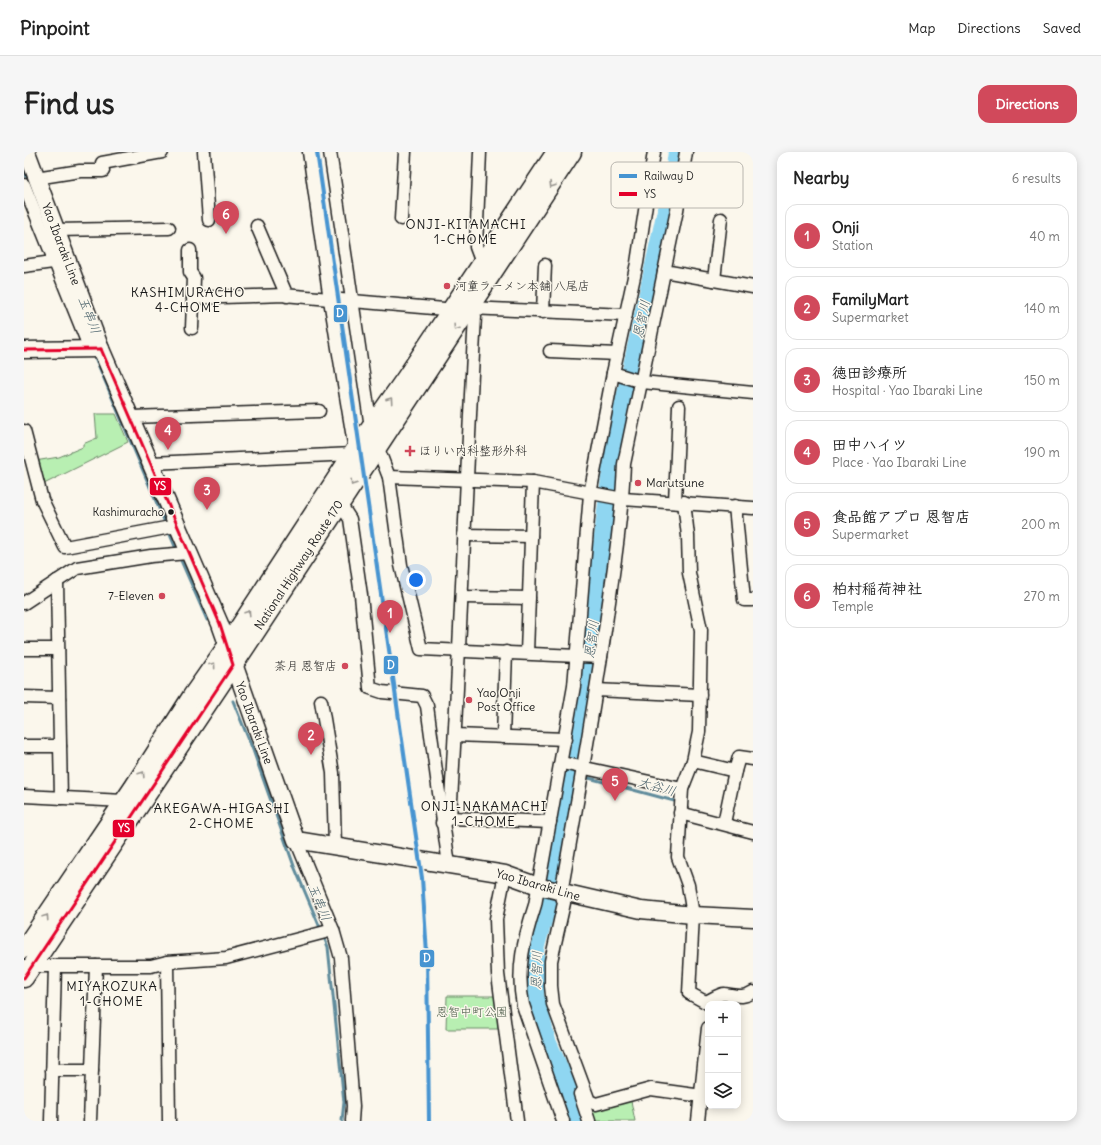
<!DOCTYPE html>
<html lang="en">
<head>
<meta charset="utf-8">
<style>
	:root { --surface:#fff; --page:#f6f6f6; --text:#222; --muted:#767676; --line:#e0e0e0; --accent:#d1495b }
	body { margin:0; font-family:Delius,"Klee One",sans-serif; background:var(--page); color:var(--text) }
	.controls { position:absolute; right:12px; bottom:12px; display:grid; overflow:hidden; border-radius:8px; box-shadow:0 2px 10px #0003 }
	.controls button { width:36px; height:36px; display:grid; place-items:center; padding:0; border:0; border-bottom:1px solid var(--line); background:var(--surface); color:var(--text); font:20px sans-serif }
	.you { position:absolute; left:392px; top:428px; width:14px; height:14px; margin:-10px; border:3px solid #fff; border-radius:50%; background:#1a73e8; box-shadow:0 0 0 6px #1a73e833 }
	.badge { display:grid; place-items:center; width:26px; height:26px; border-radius:50%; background:var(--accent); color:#fff; font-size:13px; font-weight:700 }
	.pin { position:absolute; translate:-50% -33px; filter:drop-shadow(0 1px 2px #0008) }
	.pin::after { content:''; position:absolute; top:21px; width:14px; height:12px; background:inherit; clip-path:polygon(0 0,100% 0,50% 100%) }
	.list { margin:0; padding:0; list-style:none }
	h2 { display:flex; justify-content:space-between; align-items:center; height:52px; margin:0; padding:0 16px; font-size:17px }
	h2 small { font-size:13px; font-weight:400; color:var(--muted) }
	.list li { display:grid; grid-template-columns:26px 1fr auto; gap:12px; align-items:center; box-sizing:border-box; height:64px; margin:0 8px 8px; padding:0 8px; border:1px solid var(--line); border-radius:12px }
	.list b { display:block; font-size:15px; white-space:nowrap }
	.list p { margin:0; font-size:13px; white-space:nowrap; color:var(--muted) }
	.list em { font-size:13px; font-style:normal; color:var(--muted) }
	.icon { flex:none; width:22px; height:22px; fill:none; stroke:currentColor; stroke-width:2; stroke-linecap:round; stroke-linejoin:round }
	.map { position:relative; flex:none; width:729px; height:969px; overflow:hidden; border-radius:12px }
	header { display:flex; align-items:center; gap:24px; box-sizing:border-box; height:56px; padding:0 20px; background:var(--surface); border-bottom:1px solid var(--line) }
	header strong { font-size:19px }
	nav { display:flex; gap:22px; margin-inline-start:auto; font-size:14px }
	.intro { display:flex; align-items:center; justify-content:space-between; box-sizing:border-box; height:96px; padding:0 24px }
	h1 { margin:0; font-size:28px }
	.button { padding:10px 18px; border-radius:12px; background:var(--accent); color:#fff; font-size:14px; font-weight:700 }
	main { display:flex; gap:24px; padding:0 24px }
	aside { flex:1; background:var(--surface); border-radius:12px; box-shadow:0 2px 10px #0003 }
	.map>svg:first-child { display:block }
</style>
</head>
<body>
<header>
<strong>Pinpoint</strong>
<nav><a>Map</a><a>Directions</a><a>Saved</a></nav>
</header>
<div class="intro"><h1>Find us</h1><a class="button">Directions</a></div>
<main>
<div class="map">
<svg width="729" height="969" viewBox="0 0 729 969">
	<rect width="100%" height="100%" fill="#fbf7ec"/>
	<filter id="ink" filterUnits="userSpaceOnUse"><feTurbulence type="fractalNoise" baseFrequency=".025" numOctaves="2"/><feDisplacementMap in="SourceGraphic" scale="8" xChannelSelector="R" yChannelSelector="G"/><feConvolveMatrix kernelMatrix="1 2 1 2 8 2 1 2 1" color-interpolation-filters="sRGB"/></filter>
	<g filter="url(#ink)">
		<g fill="#b8efb2" stroke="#6a8667">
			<path d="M71,262h21l12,28 -86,43 -7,-24 24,-4 24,-10v-3l14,-6z"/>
			<path d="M423,844h51v33h-52z"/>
			<path d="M607,949l4,20h-43l-3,-10z"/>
		</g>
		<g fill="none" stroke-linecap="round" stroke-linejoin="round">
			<g stroke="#618c9c" stroke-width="3">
				<path d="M0,17l5,15"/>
				<path d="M70,203l72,170"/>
				<path d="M144,378l9,21"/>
				<path d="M155,404l28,64"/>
				<path d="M209,549l20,49 41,116 27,64"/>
				<path d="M548,622l8,2"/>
				<path d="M561,625l93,25"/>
				<path d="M299,783l5,12 16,155 -2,19"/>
			</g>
			<path stroke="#8fd6f1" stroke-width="18" d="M555,969l-8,-27 -24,-53 -12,-46v-46l13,-46 24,-129 13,-85 28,-236 61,-279 3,-22"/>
			<g stroke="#1c1c1c" stroke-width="15">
				<g id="minor">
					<path d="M180,0l5,68"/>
					<path d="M285,0l21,148 25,150"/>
					<path d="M306,0l41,275"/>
					<path d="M456,0l-4,95 6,16"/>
					<path d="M662,0l-9,58 -53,254c-2,49 -9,97 -16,145 -13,95 -30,189 -47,284l3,10 -13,58v25l2,18 36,97 7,3 55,-15 51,7"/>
					<path d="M12,26l44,-7h23l-1,-8 60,-11"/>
					<path d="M0,33l66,164"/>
					<path d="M377,67l4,-67"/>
					<path d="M233,74l30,70"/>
					<path d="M32,78l113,-2"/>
					<path d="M166,98v22l4,6 -2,50"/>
					<path d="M0,114l36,-5"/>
					<path d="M640,119l89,16"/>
					<path d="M690,128l7,-61"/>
					<path d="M169,146l91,-3 183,16 8,5c-9,167 -15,335 -25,502l-8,5"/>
					<path d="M445,156l157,7"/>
					<path d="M519,160l2,-47"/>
					<path d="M526,199l67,3"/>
					<path d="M589,221l29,9 111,11"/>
					<path d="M107,265l188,-6"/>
					<path d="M0,279l18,69 23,47 111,-21"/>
					<path d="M353,294l12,31 12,88 20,84 180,8"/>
					<path d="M127,311l202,-9"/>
					<path d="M365,325l144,5 90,17 130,9"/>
					<path d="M313,347l13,20 11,76 9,93 12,4 40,4 5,10 22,159"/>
					<path d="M651,350l4,-96"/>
					<path d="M660,350l4,34 1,37 12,57 -2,102 -6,29 -11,28 -4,68 10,28 5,30 -4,78 20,11"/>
					<path d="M711,354l9,94h9"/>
					<path d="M440,383l67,1"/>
					<path d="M33,429l4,217"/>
					<path d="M438,445l67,1"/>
					<path d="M0,451l53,-35 74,-12 37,-3"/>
					<path d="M0,497h34"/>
					<path d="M503,501l6,-171"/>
					<path d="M572,538l104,5"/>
					<path d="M0,545l35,1"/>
					<path d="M297,549l12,72 2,74"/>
					<path d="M431,583l111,4"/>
					<path d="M479,585l3,-85"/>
					<path d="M0,594h36"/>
					<path d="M669,609l42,10 4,-14 14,2"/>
					<path d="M538,611l120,26"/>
					<path d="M0,644l100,5"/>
					<path d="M656,661l73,19"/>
					<path d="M426,666l100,4"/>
					<path d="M700,671l11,-52"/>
					<path d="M272,688l37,90 8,28 12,148 -1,15"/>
					<path d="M481,722l-9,45 2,55 19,147"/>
					<path d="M143,810l2,159"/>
					<path d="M3,814h124l16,-4 59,-4 107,-28"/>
					<path d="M682,850c5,-2 13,-8 18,-8 12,1 18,5 29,-2"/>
					<path d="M28,918h40"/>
					<path d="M556,942l9,27"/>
					<path d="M27,969l4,-155"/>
					<path d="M66,969l6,-155"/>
					<path d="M539,969l-40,-116c-7,-36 1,-66 12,-100l39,-219 16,-192 23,-121 24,-110 17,-111"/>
					<path d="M674,969l10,-93"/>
				</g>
			</g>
			<g stroke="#1c1c1c" stroke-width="19">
				<g id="major">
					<path d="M3,0l74,197 119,275 76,216 209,34 36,13 100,23 52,5 60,3"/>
					<path d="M0,198l77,-1"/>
				</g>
			</g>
			<g stroke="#1c1c1c" stroke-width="21">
				<g id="highway">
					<path d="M0,797l109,-161 59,-92 35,-50 128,-196 50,-71 151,-227"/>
					<path d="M0,826l223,-333 325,-493"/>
				</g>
			</g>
			<use href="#minor" stroke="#fbf7ec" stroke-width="12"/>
			<use href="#major" stroke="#fbf7ec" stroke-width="16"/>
			<use href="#highway" stroke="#fbf7ec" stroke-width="18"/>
			<g stroke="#fbf7ec" stroke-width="6">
				<g id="bus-1">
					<path d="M0,198l77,-1"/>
					<path d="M0,826l209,-313 -13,-41 -119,-275"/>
				</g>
			</g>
			<use href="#bus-1" stroke="#e4002b" stroke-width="3"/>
			<g stroke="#fbf7ec" stroke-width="7">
				<path id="rail-1" d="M293,0l105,726 5,76 2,167"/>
			</g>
			<use href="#rail-1" stroke="#4694d1" stroke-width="4"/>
		</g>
		<defs><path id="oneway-chevron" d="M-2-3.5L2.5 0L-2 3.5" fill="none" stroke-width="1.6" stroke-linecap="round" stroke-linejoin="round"/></defs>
		<g stroke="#97948e">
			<use href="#oneway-chevron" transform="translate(528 33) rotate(122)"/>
			<use href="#oneway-chevron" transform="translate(432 176) rotate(123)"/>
			<use href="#oneway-chevron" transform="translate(366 248) rotate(-55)"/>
			<use href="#oneway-chevron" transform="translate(329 331) rotate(124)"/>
			<use href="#oneway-chevron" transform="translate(224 461) rotate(-57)"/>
			<use href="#oneway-chevron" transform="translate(189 513) rotate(-54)"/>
			<use href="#oneway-chevron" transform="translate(118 622) rotate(-57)"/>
			<use href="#oneway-chevron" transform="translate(22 765) rotate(-56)"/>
		</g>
	</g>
	<g fill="#d1495b" stroke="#fbf7ec" stroke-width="1.5">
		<circle cx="423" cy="134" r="4"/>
		<path d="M384 293h4v4h4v4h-4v4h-4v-4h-4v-4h4z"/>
		<circle cx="614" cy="331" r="4"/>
		<circle cx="138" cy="444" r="4"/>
		<circle cx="321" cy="514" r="4"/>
		<circle cx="445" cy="548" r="4"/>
	</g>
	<circle fill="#1c1c1c" stroke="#fbf7ec" stroke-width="1.5" cx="147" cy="360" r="3.5"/>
	<g text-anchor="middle" stroke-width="3" stroke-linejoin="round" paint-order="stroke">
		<g font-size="11" fill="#1c1c1c" stroke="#fbf7ec" text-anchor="end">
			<text x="140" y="364">Kashimuracho</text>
		</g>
		<g font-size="12" fill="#1c1c1c" stroke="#fbf7ec">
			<text transform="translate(37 92) rotate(69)" y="4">Yao Ibaraki Line</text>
			<text transform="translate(275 413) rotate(-57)" y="4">National Highway Route 170</text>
			<text transform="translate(230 571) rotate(70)" y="4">Yao Ibaraki Line</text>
			<text transform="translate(514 733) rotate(16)" y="4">Yao Ibaraki Line</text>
		</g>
		<g font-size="12" fill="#1c1c1c" stroke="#fbf7ec" text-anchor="start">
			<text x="431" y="138">河童ラーメン本舗 八尾店</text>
			<text x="395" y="303">ほりい内科整形外科</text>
			<text x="622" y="335">Marutsune</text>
			<text x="130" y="448" text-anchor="end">7-Eleven</text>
			<text x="313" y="518" text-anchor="end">茶月 恩智店</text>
			<text x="453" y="545">Yao Onji<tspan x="453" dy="14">Post Office</tspan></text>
		</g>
		<g font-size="12" fill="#4b5b49" stroke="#fbf7ec">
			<text x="448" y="864">恩智中町公園</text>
		</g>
		<g font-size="13" letter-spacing="1" fill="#1c1c1c" stroke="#fbf7ec">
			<text x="442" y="77">ONJI-KITAMACHI<tspan x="442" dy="15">1-CHOME</tspan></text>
			<text x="164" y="145">KASHIMURACHO<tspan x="164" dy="15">4-CHOME</tspan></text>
			<text x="460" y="659">ONJI-NAKAMACHI<tspan x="460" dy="15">1-CHOME</tspan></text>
			<text x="198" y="661">AKEGAWA-HIGASHI<tspan x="198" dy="15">2-CHOME</tspan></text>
			<text x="88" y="839">MIYAKOZUKA<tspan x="88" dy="15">1-CHOME</tspan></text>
		</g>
		<g font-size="13" font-style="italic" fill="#445d67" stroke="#fbf7ec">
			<text transform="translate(66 163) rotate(69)" y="5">玉串川</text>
			<text transform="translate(617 167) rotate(-78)" y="5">恩智川</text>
			<text transform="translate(567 487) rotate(-83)" y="5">恩智川</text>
			<text transform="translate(633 634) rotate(16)" y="5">大谷川</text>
			<text transform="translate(296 750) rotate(67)" y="5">玉串川</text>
			<text transform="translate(512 818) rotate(-88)" y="5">恩智川</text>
		</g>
	</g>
	<rect x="587" y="10" width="132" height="46" rx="6" fill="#fbf7ec" stroke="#b8b5ae" stroke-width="1"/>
	<rect x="595" y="22" width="18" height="4" fill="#4694d1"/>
	<rect x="595" y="40" width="18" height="4" fill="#e4002b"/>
	<g font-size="11" fill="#1c1c1c">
		<text x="620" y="28">Railway D</text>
		<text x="620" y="46">YS</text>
	</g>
	<g stroke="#fbf7ec" stroke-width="1.5">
		<rect x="309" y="152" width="15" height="19" rx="4" fill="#4694d1"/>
		<rect x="125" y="325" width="23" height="19" rx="4" fill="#e4002b"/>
		<rect x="359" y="503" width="16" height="20" rx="4" fill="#4694d1"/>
		<rect x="88" y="667" width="23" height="19" rx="4" fill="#e4002b"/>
		<rect x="395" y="797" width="16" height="19" rx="4" fill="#4694d1"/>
	</g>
	<g font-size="11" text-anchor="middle" font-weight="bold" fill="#fff">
		<text x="316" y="165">D</text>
		<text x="136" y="338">YS</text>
		<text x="367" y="517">D</text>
		<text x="100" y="680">YS</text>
		<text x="403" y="810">D</text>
	</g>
</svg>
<div class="controls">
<button>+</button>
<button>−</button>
<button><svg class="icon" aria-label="layers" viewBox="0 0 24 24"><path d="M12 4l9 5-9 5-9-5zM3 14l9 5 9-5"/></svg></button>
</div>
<div class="you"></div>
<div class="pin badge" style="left:366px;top:481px">1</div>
<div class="pin badge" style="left:287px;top:603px">2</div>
<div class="pin badge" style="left:183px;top:358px">3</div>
<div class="pin badge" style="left:144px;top:298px">4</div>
<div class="pin badge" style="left:591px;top:649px">5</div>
<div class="pin badge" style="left:202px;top:82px">6</div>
</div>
<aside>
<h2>Nearby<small>6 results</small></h2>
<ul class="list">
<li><span class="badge">1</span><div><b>Onji</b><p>Station</p></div><em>40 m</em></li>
<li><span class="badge">2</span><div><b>FamilyMart</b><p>Supermarket</p></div><em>140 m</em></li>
<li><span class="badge">3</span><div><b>徳田診療所</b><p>Hospital · Yao Ibaraki Line</p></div><em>150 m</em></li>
<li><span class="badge">4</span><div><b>田中ハイツ</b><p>Place · Yao Ibaraki Line</p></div><em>190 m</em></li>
<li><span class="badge">5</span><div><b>食品館アプロ 恩智店</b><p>Supermarket</p></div><em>200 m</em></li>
<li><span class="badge">6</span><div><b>柏村稲荷神社</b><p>Temple</p></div><em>270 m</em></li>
</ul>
</aside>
</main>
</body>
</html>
